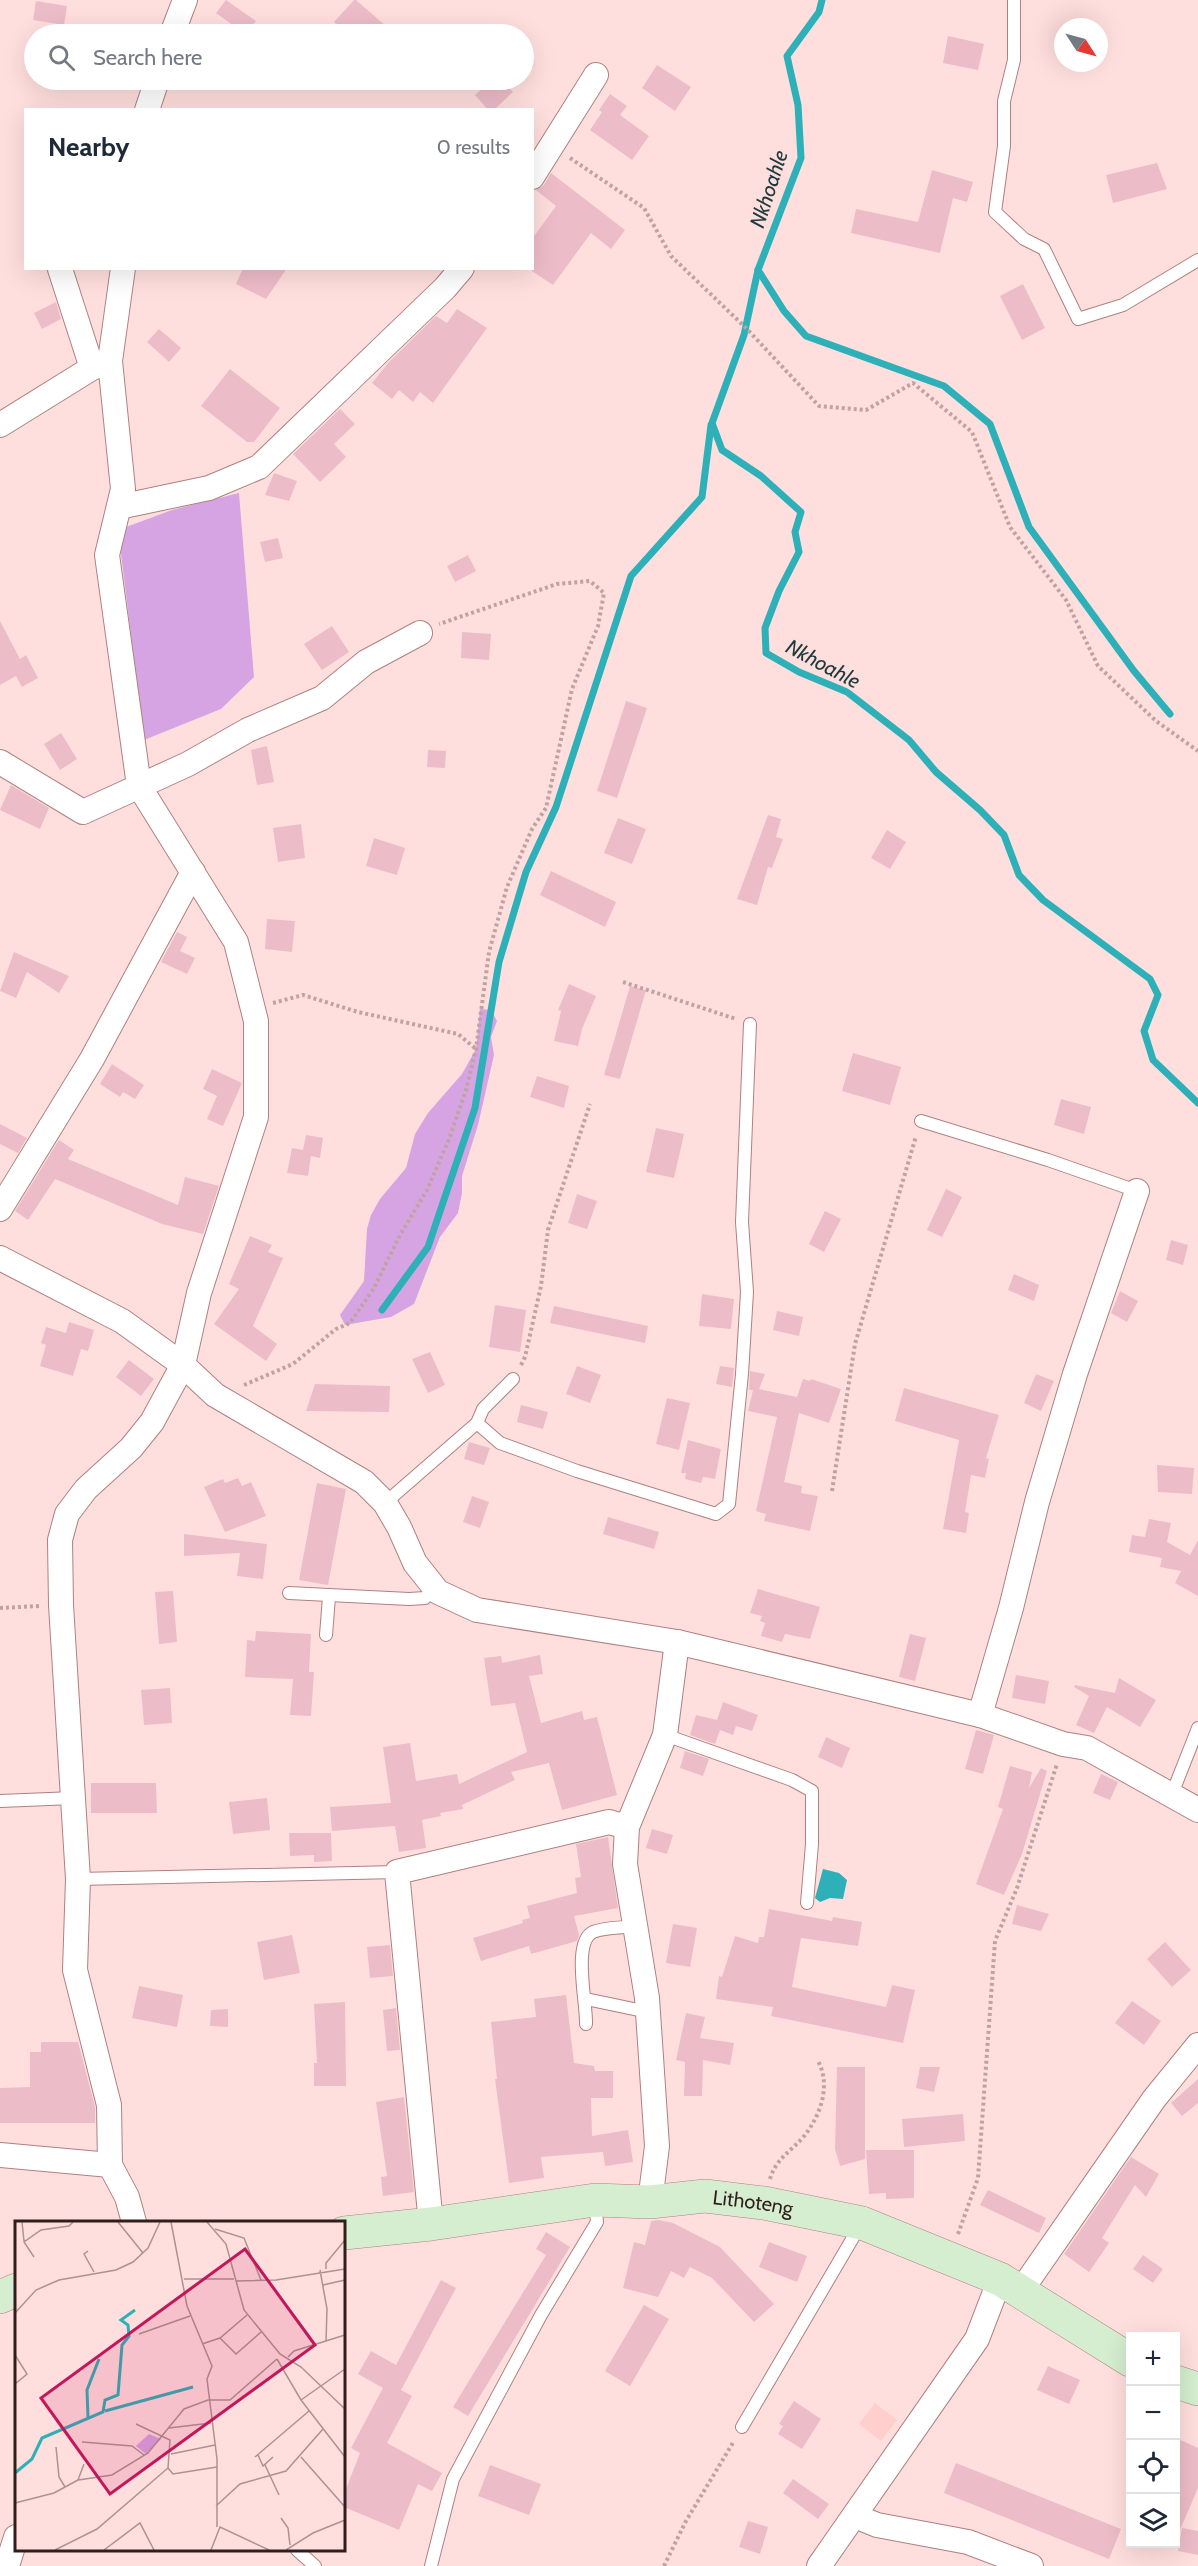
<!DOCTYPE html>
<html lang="en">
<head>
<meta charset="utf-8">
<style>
	:root { --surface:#fff; --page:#f2f2f3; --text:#1f2937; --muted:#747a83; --line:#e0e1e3 }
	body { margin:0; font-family:Cabin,sans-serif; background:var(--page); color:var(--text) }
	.controls { position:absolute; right:18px; bottom:18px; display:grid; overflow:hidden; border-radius:0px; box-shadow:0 6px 24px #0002 }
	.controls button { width:54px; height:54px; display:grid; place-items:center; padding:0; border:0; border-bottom:2px solid var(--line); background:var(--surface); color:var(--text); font:30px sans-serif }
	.compass { position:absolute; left:1054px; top:18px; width:54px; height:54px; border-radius:50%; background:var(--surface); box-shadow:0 6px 24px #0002; rotate:126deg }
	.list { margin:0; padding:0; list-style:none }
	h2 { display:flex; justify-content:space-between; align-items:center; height:78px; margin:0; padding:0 24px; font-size:26px }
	h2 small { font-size:20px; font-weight:400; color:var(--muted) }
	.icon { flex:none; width:33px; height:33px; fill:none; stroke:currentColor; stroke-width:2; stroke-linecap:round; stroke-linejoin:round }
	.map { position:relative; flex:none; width:1198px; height:2566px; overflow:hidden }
	.search { position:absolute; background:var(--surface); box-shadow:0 6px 24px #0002; left:24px; top:24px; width:510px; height:66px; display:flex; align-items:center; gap:15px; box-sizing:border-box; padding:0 21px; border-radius:33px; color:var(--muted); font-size:22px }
	.panel { position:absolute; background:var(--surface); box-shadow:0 6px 24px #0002; left:24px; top:108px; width:510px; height:162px; border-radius:0px }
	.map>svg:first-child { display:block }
</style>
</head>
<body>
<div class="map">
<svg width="1198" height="2566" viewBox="0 0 1198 2566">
	<rect width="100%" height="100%" fill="#ffdfde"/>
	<path fill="#ffcfcd" d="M875,2403l22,17 -16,21 -22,-17z"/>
	<g fill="#d7a4e3">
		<path d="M239,493l15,184 -33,32 -77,31 -26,-210 54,-20z"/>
		<path d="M480,1009l11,1 6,11 -6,16 3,18 -16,70 -16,51v17l-4,20 -18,24 -26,67 -23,13 -46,8 -5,-10 24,-34 3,-52 4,-14 9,-16 26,-31 9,-34 13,-21 34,-39 14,-25z"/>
	</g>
	<path fill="#2db0b7" d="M823,1869l16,4 8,7 -4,19 -13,-1 -10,4 -5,-4z"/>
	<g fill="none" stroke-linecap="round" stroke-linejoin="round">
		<g stroke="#2db0b7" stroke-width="7">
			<path d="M822,0l-3,12 -32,44 11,49 3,53 -43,112 -14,65 -32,88 10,27 39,26 40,36 -6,20 4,20 -20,39 -14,37 1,25 33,19 48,20 62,48 27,32 44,38 24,25 15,40 24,25 107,79 8,16 -14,36 9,29 45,43"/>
			<path d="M758,270l26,41 22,25 138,50 46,38 39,103 105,144 36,43"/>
			<path d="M382,1310l46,-63 47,-139 24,-146 27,-90 30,-65 75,-231 71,-79 9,-72"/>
		</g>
	</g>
	<g fill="#edbcc9">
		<path d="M226,0l30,21 -11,13 -29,-21z"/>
		<path d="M354,0h2l39,34h-47l-14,-12z"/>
		<path d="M36,1l31,5 -3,19 -31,-5z"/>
		<path d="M948,36l36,8 -6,26 -35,-7z"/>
		<path d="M657,65l34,22 -16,24 -33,-23z"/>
		<path d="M491,80h10l12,12 -19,18h-6l-13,-15z"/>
		<path d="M610,94l17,12 -7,9 29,21 -17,24 -42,-30 12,-18 -3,-2z"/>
		<path d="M1157,163l10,26 -54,14 -7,-28z"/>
		<path d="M932,170l41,12 -6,20 -14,-4 -13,55 -89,-20 5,-24 62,13z"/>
		<path d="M551,173l74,57 -14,19 -20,-16 -38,52 -21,-14v-32l24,-33 -20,-16 8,-5z"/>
		<path d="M243,268h44l-21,31 -30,-15z"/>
		<path d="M1023,284l22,44 -23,12 -22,-44z"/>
		<path d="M56,302l5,17 -19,10 -8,-16z"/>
		<path d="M457,309l30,19 -54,75 -13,-11 -7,10 -14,-12 -7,9 -20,-16 17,-21 47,-46 11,7z"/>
		<path d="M159,329l22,19 -12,14 -22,-20z"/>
		<path d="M230,369l50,39 -26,34h-7l-46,-36z"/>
		<path d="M340,409l15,15 -21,20 12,13 -26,25 -27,-28z"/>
		<path d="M274,473l23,8 -8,20 -24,-6z"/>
		<path d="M278,538l5,20 -18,4 -5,-20z"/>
		<path d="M468,555l8,16 -21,11 -8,-16z"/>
		<path d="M0,621l20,38 6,-4 12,23 -16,9 -6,-11 -16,9z"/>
		<path d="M332,626l17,26 -27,18 -18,-26z"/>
		<path d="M462,632l29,2 -2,26 -28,-2z"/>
		<path d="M626,701l21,7 -30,90 -20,-7z"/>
		<path d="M61,733l16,26 -17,11 -16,-26z"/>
		<path d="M267,746l7,36 -17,3 -6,-35z"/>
		<path d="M428,750l18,1 -1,17 -18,-1z"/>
		<path d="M11,785l38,23 -9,21 -40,-19z"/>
		<path d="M768,815l13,4 -5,18 7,2 -11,29 -4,-1 -11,38 -20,-6z"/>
		<path d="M618,818l28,11 -14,35 -28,-11z"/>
		<path d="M301,824l4,34 -27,4 -5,-34z"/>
		<path d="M887,830l19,12 -16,27 -19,-11z"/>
		<path d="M374,838l31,10 -8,27 -31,-9z"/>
		<path d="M551,871l65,31 -11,25 -65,-32z"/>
		<path d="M267,919l28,2 -3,31 -27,-3z"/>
		<path d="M177,932l10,5 -7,14 15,7 -8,16 -26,-12z"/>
		<path d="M14,952l55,24 -10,17 -32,-21 -11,26 -16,-7z"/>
		<path d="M569,984l27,12 -14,33 -4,17 -24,-5 7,-30 -3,-1z"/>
		<path d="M630,986l16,4 -26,89 -16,-4z"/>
		<path d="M853,1053l48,14 -11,38 -48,-14z"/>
		<path d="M112,1064l32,21 -9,14 -12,-7 -3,5 -20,-13z"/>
		<path d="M212,1069l30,14 -19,43 -16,-7 10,-23 -14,-7z"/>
		<path d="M537,1076l32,10 -5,22 -34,-11z"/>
		<path d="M1061,1099l30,8 -7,27 -30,-9z"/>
		<path d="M0,1124l27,14 -9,15 -18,-9z"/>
		<path d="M656,1128l28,6 -10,44 -28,-6z"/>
		<path d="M306,1135l17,3 -3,20 -9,-2 -3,20 -21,-3 5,-25 11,2z"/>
		<path d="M59,1140l15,10 -6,9 110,46 7,-28 34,9 -16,48 -41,-10 -107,-45 -27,41 -13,-9z"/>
		<path d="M946,1189l16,8 -20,40 -15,-7z"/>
		<path d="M577,1194l20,7 -10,28 -19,-6z"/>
		<path d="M825,1211l16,8 -17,33 -15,-8z"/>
		<path d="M250,1236l22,9 -4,7 15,6 -30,68 24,18 -11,17 -52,-37 25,-35 -10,-5z"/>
		<path d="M1171,1240l17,5 -5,20 -17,-5z"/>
		<path d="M1014,1274l25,11 -5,16 -26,-11z"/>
		<path d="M1120,1291l18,10 -11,21 -16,-9z"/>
		<path d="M702,1294l32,5 -3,30 -32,-3z"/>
		<path d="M495,1305l31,5 -6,42 -31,-5z"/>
		<path d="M554,1306l94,20 -3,17 -95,-20z"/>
		<path d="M777,1311l26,6 -4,19 -26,-6z"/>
		<path d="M69,1322l25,8 -6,21 -7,-2 -8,27 -33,-10 6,-21 -5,-2 5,-16 20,6z"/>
		<path d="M430,1352l15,33 -17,8 -16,-34z"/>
		<path d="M129,1360l25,19 -13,17 -25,-19z"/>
		<path d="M577,1366l24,9 -11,28 -24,-9z"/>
		<path d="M720,1366l14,2 -2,19 -16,-3z"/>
		<path d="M750,1371l15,3 -6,15 38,8 6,-18 7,2 1,-2 30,10 -12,34 -30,-10 -15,69 18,4 -1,7 17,3 -8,35 -46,-10 2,-7 -10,-3 21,-94 -29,-6 5,-21h-4z"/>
		<path d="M1036,1374l18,7 -13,30 -17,-8z"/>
		<path d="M315,1384l75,2 -1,26 -83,-1z"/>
		<path d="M904,1388l95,27 -13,43 3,1 -4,19 -14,-3 -6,37 4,1 -3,20 -23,-4 16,-89 -64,-19z"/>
		<path d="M667,1398l23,5 -11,47 -23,-6z"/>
		<path d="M521,1405l27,7 -5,17 -26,-7z"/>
		<path d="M688,1440l33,9 -6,30 -12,-2 -2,6 -16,-4 1,-6h-5z"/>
		<path d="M469,1442l21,6 -6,17 -20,-6z"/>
		<path d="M1157,1465l37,3 -2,26 -34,-2z"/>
		<path d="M238,1478l4,8 9,-4 15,34 -41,16 -21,-45 19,-8 2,4z"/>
		<path d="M317,1483l29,6 -18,96 -29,-5z"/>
		<path d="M472,1496l17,6 -9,26 -17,-6z"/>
		<path d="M608,1517l51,15 -5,17 -51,-15z"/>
		<path d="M1149,1519l22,4 -4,19 23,13 8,-15v56l-23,-13 6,-12 -21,-4 2,-9 -33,-6 3,-17 13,2z"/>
		<path d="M184,1534l83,10 -4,35 -26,-3 3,-23 -56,3z"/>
		<path d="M758,1589l62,18 -10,32 -25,-5 -3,8 -21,-6 4,-13 -5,-2 2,-5 -12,-3z"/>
		<path d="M173,1591l4,51 -18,2 -4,-52z"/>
		<path d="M256,1631l55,3 -2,38h5l-3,44 -21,-1 3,-36 -48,-2 2,-37 8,1z"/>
		<path d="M910,1634l16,4 -11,43 -16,-4z"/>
		<path d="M540,1655l3,19 -14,2 12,47 41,-12 2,9 13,-3 20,78 -55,15 -13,-47 -38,9 4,8 -53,25 1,4 -23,4 1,3 -19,4 4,28 -27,4 -4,-26 -63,5 -2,-24 61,-4 -8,-56 27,-4 6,38 41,-7 2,10 68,-32 -12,-49 -24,3 -7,-48 17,-2 1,7z"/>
		<path d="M1016,1675l33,6 -4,23 -33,-6z"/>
		<path d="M1119,1678l37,22 -16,27 -33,-20 -13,26 -18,-8 13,-29 -15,-9 1,-2 40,8z"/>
		<path d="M170,1688l2,35 -28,2 -3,-35z"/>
		<path d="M723,1702l35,13 -6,16 -16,-5 -3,9 -13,-5 -5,14 -25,-9 6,-20 21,5z"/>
		<path d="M976,1730l18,5 -11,39 -18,-5z"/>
		<path d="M826,1737l24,11 -8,20 -24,-11z"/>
		<path d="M685,1751l24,8 -6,17 -23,-8z"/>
		<path d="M1010,1766l22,6 -3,16 12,-20 6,3 -25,83 -18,41 -28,-11 27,-75 -5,-2z"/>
		<path d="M1101,1774l17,8 -8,18 -17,-7z"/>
		<path d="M91,1783h65l1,30h-66z"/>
		<path d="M267,1798l3,32 -37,4 -4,-32z"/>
		<path d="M652,1829l21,6 -6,19 -21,-6z"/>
		<path d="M289,1833h42l1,28 -18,1v-7l-24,1z"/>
		<path d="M608,1837l10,71 -44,8 5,19 -2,6 -46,13 -2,-8 -48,15 -8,-23 50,-15 -1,-3 8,-2 -3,-12 50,-13 -2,-15 6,-1 -5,-33z"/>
		<path d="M1017,1905l32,9 -8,17 -29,-7z"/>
		<path d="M769,1909l63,12 1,-4 29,5 -4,24 -57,-8 -9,49 94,20 6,-22 23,5 -12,53 -132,-27 2,-9 -57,-8 3,-23 3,1 13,-41 23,7 1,-6h5z"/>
		<path d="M673,1924l24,4 -7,39 -24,-4z"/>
		<path d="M292,1935l8,38 -36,7 -7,-38z"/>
		<path d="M1165,1942l26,28 -19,17 -25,-28z"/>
		<path d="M390,1945l3,31 -23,2 -3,-31z"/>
		<path d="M139,1986l44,9 -6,32 -45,-9z"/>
		<path d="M566,1995l8,68 20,3 1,5h18v27h-22l1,38 36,-6 5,32 -28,4 -2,-14 -62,5 3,21 -35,5 -14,-104h2l-6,-57 45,-5 -2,-18z"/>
		<path d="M1132,2001l29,20 -17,24 -29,-22z"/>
		<path d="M345,2002l1,84h-32v-23h3l-3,-59z"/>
		<path d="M396,2008l4,42 -13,1 -4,-41z"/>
		<path d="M228,2009v18l-18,-1 1,-16z"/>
		<path d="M686,2013l19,4 -5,21 34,5 -4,22 -27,-5 -1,36h-18l1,-34 -9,-2z"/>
		<path d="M41,2042h37l17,65v16h-95v-35l30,-1v-35h11z"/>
		<path d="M837,2067h28v92l-25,7 -5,-17z"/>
		<path d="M920,2067h20l-6,25 -18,-4z"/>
		<path d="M1198,2079v24l-16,13 -11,-13z"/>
		<path d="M404,2097l10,95 -31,4 -2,-19 6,-1 -11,-74z"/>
		<path d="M963,2114l2,27 -61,6 -2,-28z"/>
		<path d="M866,2150h48v48l-28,1v-6l-17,1z"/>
		<path d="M1131,2157l28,17 -13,23 -11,-12 -33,53 7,5 -20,29 -25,-18z"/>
		<path d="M988,2190l58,28 -7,15 -59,-28z"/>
		<path d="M659,2220l14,3 47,24 54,57 -20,18 -42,-44 -22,-11 -6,11 -13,-7 -13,26 -35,-9 11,-46 11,3 6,-24z"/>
		<path d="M546,2232l24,15 -102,169 -15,-9 93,-152 -10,-6z"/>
		<path d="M769,2242l38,14 -10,26 -38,-15z"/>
		<path d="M1143,2255l20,14 -10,14 -20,-14z"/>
		<path d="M441,2280l15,8 -55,102 11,6 -25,47 55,30 -10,18 -14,-7 -19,46 -55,-23v-13l16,-41 -9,-5 32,-60 -25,-14 13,-23 25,14z"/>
		<path d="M644,2305l25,14 -39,67 -25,-15z"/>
		<path d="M1048,2366l32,14 -11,24 -32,-14z"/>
		<path d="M794,2401l27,18 -19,30 -24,-15 5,-8 -4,-2z"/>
		<path d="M1176,2438l22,10v40l-22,51z"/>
		<path d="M956,2463l165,66 -12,30 -165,-66z"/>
		<path d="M490,2465l51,19 -12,31 -51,-19z"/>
		<path d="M793,2479l36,25 -11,15 -35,-26z"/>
		<path d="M748,2521l20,6 -8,27 -21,-7z"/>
		<path d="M1182,2528l16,3v24l-20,-4z"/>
	</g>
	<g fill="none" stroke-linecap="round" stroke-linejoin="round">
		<g stroke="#af807f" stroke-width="14">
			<g id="lane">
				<path d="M1014,0v60l-10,41v45l-9,66 29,27 20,10 34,70 45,-14 75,-45"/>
				<path d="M921,1121l127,39 89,31"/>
				<path d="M477,1423l23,20 77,28 139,43 13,-10 13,-130 5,-82 -5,-70 8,-198"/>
				<path d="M385,1503l92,-80 6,-14 30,-30"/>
				<path d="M289,1593l120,6 16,-1 9,-10"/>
				<path d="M326,1635l3,-38"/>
				<path d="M665,1735l127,45 20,11v53l-5,59"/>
				<path d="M1172,1794l26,-66"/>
				<path d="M0,1801l74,-3"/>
				<path d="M78,1879l319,-7"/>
				<path d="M586,1999l62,13"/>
				<path d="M586,2024c1,-20 -14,-82 7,-92 12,-5 30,-4 43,-6"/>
				<path d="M742,2427l119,-203"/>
				<path d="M297,2550l18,16"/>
				<path d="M431,2566l22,-87 88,-164 56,-93 -2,-21"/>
			</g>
		</g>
		<g stroke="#af807f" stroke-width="26">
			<g id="street">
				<path d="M172,34l13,-34"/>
				<path d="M147,110l10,-30"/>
				<path d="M532,177l64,-102"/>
				<path d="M60,269l32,99 18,-7"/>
				<path d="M0,425l92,-57"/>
				<path d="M119,507l90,-19 50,-21 186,-179 17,-20"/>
				<path d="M0,762l83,50 105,-48 60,-34 74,-32 44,-36 54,-29"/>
				<path d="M0,1209l92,-150 101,-187"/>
				<path d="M0,1258l122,63 61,44 32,30 149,87 21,21 14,24 16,36 23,29 39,18 200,32 303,73 83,29 24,4 111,62"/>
				<path d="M980,1715l31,-107 26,-106 38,-128 62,-183"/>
				<path d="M0,2155l110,10 17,32 7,25"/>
				<path d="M110,2165l-1,-60 -34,-135 3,-91 -17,-274 -1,-65 7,-26 19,-25 45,-41 21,-26 31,-57 16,-72 57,-176v-96l-20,-79 -97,-156 -32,-231 16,-66 -13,-128 13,-93"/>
				<path d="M650,2202l7,-56 -10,-148 -22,-134 2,-37 38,-92 12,-93"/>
				<path d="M431,2224l-34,-352 212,-50 18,5"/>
				<path d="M1020,2292l134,-193 44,-54"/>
				<path d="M855,2516l22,9 91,17 63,24"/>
				<path d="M7,2566l9,-29"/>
				<path d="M819,2566l158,-227 23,-60"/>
			</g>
		</g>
		<g stroke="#af807f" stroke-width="34">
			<g id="secondary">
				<path id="s1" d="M344,2233l87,-9 164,-24 55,2 55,-6 59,7 98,20 138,56 130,81"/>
				<path d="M0,2297l16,-7"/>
				<path d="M1176,2382l22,7"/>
			</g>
		</g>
		<g stroke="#bfa3a2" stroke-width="4" stroke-dasharray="3 3" stroke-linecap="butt">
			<path d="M570,158l74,50 27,48 75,72 73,78 47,4 47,-27 59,49 38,95 56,73 32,66 58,55 42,30"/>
			<path d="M623,982l113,37"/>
			<path d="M273,1003l30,-8 55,17 100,22 18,15"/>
			<path d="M521,1365l4,-8 16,-71 7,-56 42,-126"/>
			<path d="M244,1385l49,-21 43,-35 14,-6 24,-35 25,-51 28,-47 22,-51 17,-49 10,-41 13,-97 18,-65 25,-58 14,-21 26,-119 26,-63 6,-33 -14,-12 -33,3 -118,40"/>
			<path d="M832,1491l23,-147 61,-208"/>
			<path d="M0,1608l39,-2"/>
			<path d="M770,2179c6,-21 22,-28 35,-44 16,-21 26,-50 13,-74"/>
			<path d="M958,2234l20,-56 17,-237 22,-53 40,-124"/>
			<path d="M664,2566l22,-45 48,-80"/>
		</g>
		<use href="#lane" stroke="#fff" stroke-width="12"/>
		<use href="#street" stroke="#fff" stroke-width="24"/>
		<use href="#secondary" stroke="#d4eecf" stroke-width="33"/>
	</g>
	<g text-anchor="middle" stroke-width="6" stroke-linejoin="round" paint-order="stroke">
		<g font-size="20" fill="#301e1d" stroke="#ffdfde">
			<text dy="7" stroke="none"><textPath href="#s1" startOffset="412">Lithoteng</textPath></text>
		</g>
		<g font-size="21" font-style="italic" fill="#1f3a3c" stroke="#ffdfde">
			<text transform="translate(769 189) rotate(-72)" y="7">Nkhoahle</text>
			<text transform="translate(823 664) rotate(28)" y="7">Nkhoahle</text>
		</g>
	</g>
	<g transform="translate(15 2221)">
		<rect width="330" height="330" fill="#ffdfde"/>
		<path d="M134,213l12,5 -15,15 -10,-8z" fill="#d7a4e3"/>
		<path fill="none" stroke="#2db0b7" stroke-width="3" d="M90,190l88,-24M73,196l-1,-27 12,-31M0,252l17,-14 10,-21 61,-26 2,-12 13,-5 4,-50 7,-9 -1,-11 -7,-5 14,-10"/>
		<path fill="none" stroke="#ac9291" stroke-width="1.5" d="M7,1l2,19M103,1l25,31M156,1l16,84 25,60 -5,13 10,80v68M192,1l19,22 18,66 36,44 21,13 44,42M200,8l29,9 17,42M73,30l-4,3 10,18M19,36l-10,-15 17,-12 28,-4 4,-4M311,48v-6l19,-23M305,49l7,39 -1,32M169,58h50M221,60l40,-1 69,-11M308,64l22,-5M0,92l21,-23 23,-10 57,-10 17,-8 15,-14 12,-26M124,113l51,-18M205,117l16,16 25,-22M187,123l18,-6 27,-23M0,134l12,19 -12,10M273,136l6,-6 51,-16M262,138l24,41 44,57M286,179l44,-31M154,207l42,-5M67,221l50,4 12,9M41,226l3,30 6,10M156,233l44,-9M243,234l5,11 10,-9M240,236l54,-46M286,236l44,50M69,243l-6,16 34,-5 36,-22 36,-44 24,-9h22l47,-41M250,244l14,30M153,247l5,6 44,-7M0,282l39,-10 24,-13M201,285l24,-22 46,-13 37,-42M266,297l7,10 2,17M40,329l42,-21 71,-61 2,-28 -34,-16M89,329l36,-27 14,27M196,329l9,-23 49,23M271,329l27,-17 32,-13"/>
		<path fill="#c2185b" fill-opacity="0.15" stroke="#c2185b" stroke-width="3" d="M230,28l70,96 -205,149 -69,-96z"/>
		<rect width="330" height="330" fill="none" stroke="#301e1d" stroke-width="3"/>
	</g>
</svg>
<div class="controls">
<button>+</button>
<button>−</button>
<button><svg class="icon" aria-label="locate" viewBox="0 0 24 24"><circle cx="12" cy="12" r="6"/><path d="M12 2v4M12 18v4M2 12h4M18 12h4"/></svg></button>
<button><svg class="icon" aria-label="layers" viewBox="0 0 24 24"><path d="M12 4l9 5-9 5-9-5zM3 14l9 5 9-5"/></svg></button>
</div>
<svg class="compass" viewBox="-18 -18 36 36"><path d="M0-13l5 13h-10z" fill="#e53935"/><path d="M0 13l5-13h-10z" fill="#747a83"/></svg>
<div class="search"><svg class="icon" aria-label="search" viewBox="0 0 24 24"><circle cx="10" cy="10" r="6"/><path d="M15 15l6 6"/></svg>Search here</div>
<section class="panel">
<h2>Nearby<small>0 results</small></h2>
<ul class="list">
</ul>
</section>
</div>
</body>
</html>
